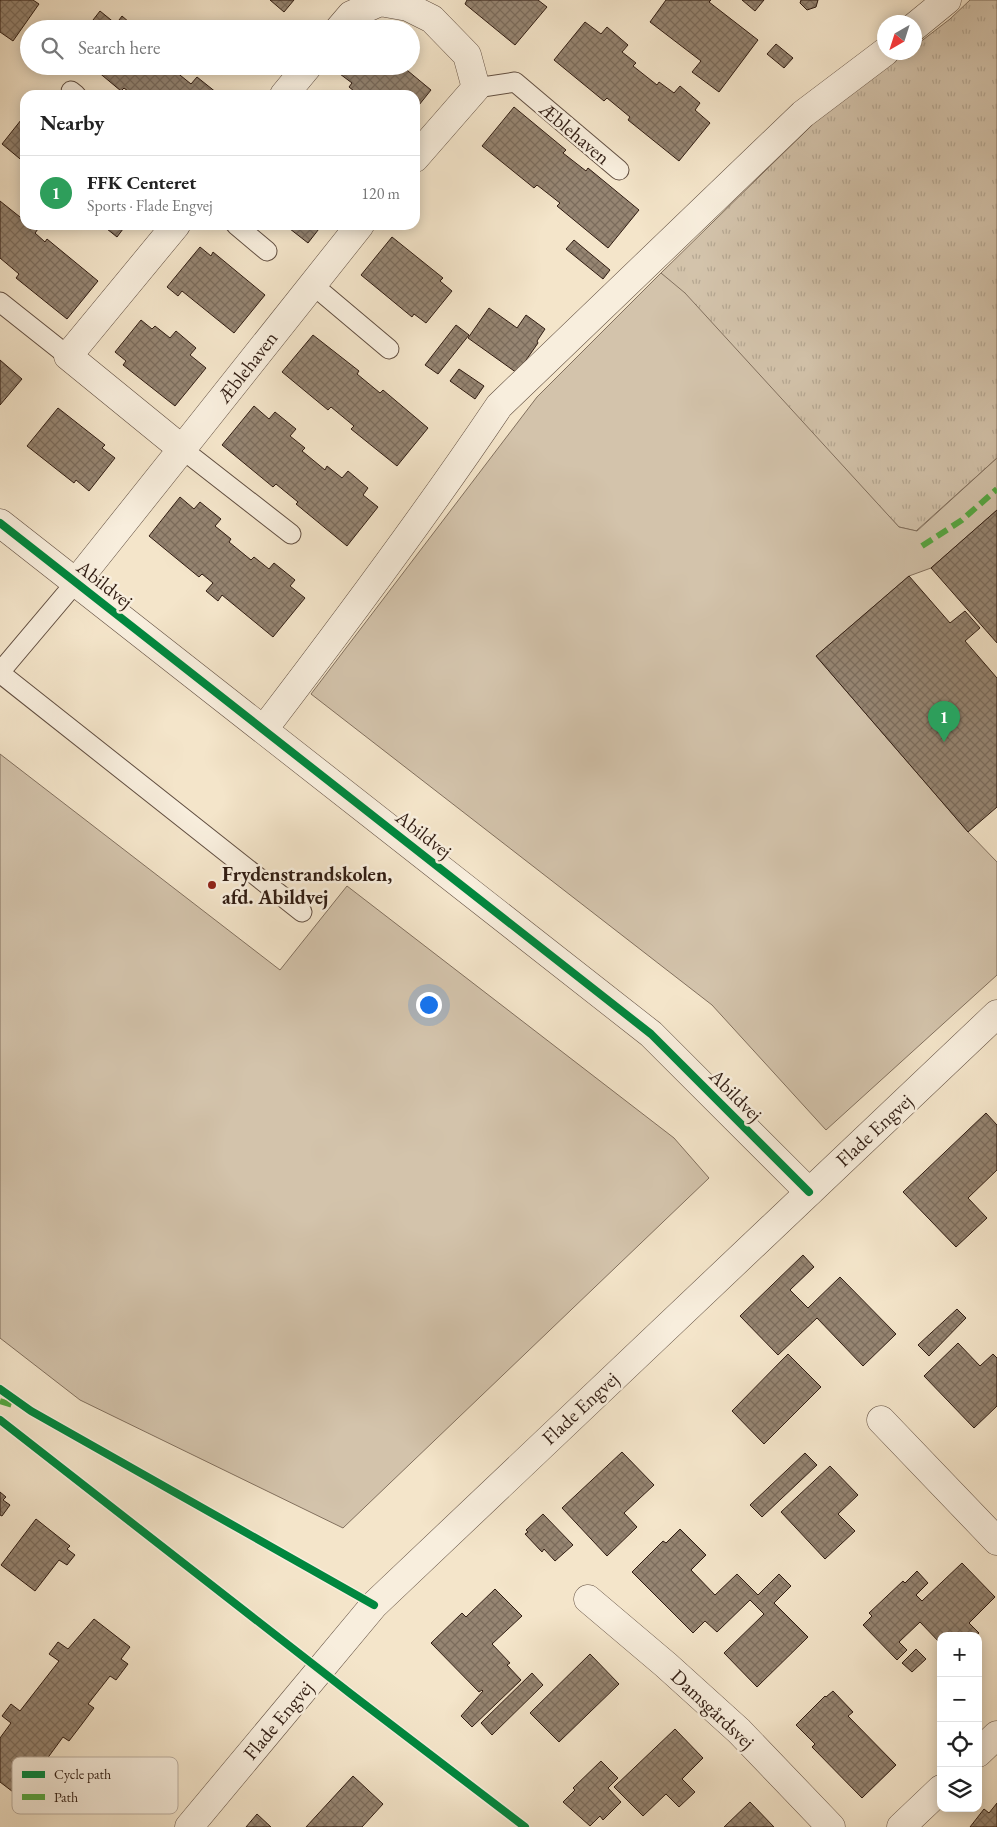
<!DOCTYPE html>
<html lang="en">
<head>
<meta charset="utf-8">
<style>
	:root { --surface:#fff; --page:#f6f6f6; --text:#222; --muted:#767676; --line:#e0e0e0; --accent:#b45309 }
	body { margin:0; font-family:"EB Garamond",serif; background:var(--page); color:var(--text) }
	.controls { position:absolute; right:15px; bottom:15px; display:grid; overflow:hidden; border-radius:10px; box-shadow:0 2px 12px #0003 }
	.controls button { width:45px; height:45px; display:grid; place-items:center; padding:0; border:0; border-bottom:1px solid var(--line); background:var(--surface); color:var(--text); font:25px sans-serif }
	.compass { position:absolute; left:877px; top:15px; width:45px; height:45px; border-radius:50%; background:var(--surface); box-shadow:0 2px 12px #0003; rotate:219deg }
	.you { position:absolute; left:428px; top:1004px; width:18px; height:18px; margin:-12px; border:4px solid #fff; border-radius:50%; background:#1a73e8; box-shadow:0 0 0 8px #1a73e833 }
	.badge { display:grid; place-items:center; width:32px; height:32px; border-radius:50%; background:var(--accent); color:#fff; font-size:16px; font-weight:700 }
	.pin { position:absolute; translate:-50% -41px; filter:drop-shadow(0 1px 2px #0008) }
	.pin::after { content:''; position:absolute; top:26px; width:18px; height:15px; background:inherit; clip-path:polygon(0 0,100% 0,50% 100%) }
	.list { margin:0; padding:0; list-style:none }
	h2 { display:flex; justify-content:space-between; align-items:center; height:65px; margin:0; padding:0 20px; font-size:21px }
	h2 small { font-size:16px; font-weight:400; color:var(--muted) }
	.list li { display:grid; grid-template-columns:32px 1fr auto; gap:15px; align-items:center; box-sizing:border-box; height:75px; padding:0 20px; border-top:1px solid var(--line) }
	.list b { display:block; font-size:19px; white-space:nowrap }
	.list p { margin:0; font-size:16px; white-space:nowrap; color:var(--muted) }
	.list em { font-size:16px; font-style:normal; color:var(--muted) }
	.icon { flex:none; width:28px; height:28px; fill:none; stroke:currentColor; stroke-width:2; stroke-linecap:round; stroke-linejoin:round }
	.map { position:relative; flex:none; width:997px; height:1827px; overflow:hidden }
	.search { position:absolute; background:var(--surface); box-shadow:0 2px 12px #0003; left:20px; top:20px; width:400px; height:55px; display:flex; align-items:center; gap:12px; box-sizing:border-box; padding:0 18px; border-radius:28px; color:var(--muted); font-size:19px }
	.panel { position:absolute; background:var(--surface); box-shadow:0 2px 12px #0003; left:20px; top:90px; width:400px; height:140px; border-radius:15px }
	.map>svg:first-child { display:block }
</style>
</head>
<body>
<div class="map">
<svg width="997" height="1827" viewBox="0 0 997 1827">
	<defs>
		<pattern id="grass-tufts" width="24" height="20" patternUnits="userSpaceOnUse" patternTransform="scale(1.25)"><rect width="24" height="20" fill="#d3c3ab"/><path d="M3 7l-1-3M5 7V3M7 7l1-3M15 17l-1-3M17 17v-4M19 17l1-3" fill="none" stroke="#b5a792"/></pattern>
		<pattern id="building-cross-hatch" width="8" height="8" patternUnits="userSpaceOnUse" patternTransform="scale(1.25)"><rect width="8" height="8" fill="#968572"/><path d="M0 0l8 8M0 8l8-8" fill="none" stroke="#7b6c5c"/></pattern>
	</defs>
	<rect width="100%" height="100%" fill="#f4e5ca"/>
	<filter id="stains"><feTurbulence type="fractalNoise" baseFrequency=".004" numOctaves="4"/><feColorMatrix values="0 0 0 0 .2 0 0 0 0 .09 0 0 0 0 .02 0 0 0 .5 -.17"/></filter>
	<radialGradient id="worn" r=".72"><stop offset=".6" stop-color="#630" stop-opacity="0"/><stop offset="1" stop-color="#630" stop-opacity=".3"/></radialGradient>
	<path fill="url(#grass-tufts)" stroke="#82705e" d="M970,0h27v458l-81,73 -17,-4 -238,-254 154,-151 91,-69 8,-1 1,-6 35,-27z"/>
	<g fill="#d3c3ab" stroke="#82705e">
		<path d="M661,273l24,20 214,234 18,4 80,-73v52l-66,58 -22,8 -93,80 152,176 29,30v113l-171,155 -114,-125 -401,-311 226,-297z"/>
		<path d="M0,754l280,216 67,-84 327,252 35,40 -366,350 -263,-128 -80,-62z"/>
	</g>
	<g fill="url(#building-cross-hatch)" stroke="#301c12">
		<path d="M0,0h33l6,4 -26,37 -13,-9z"/>
		<path d="M270,0h24l-10,12z"/>
		<path d="M467,0h71l9,7 -32,38 -50,-41z"/>
		<path d="M666,0h45l-2,2 49,38 -39,52 -27,-20 9,-11 -51,-39z"/>
		<path d="M742,0h22l-9,11z"/>
		<path d="M801,0h17l-2,7 -9,3 -7,-7z"/>
		<path d="M100,11l16,13 6,-8 15,13h-51z"/>
		<path d="M585,22l16,12 6,-7 21,18 -6,7 14,11 -3,3 24,19 2,-3 15,11 6,-7 20,17 -5,7 15,13 -31,38 -51,-41 2,-3 -23,-19 -3,3 -50,-41z"/>
		<path d="M776,44l17,14 -9,10 -17,-14z"/>
		<path d="M91,66h88l-4,5 16,13 6,-7 20,16 -1,2h-83l-9,-7 -3,3z"/>
		<path d="M347,66h55l29,24 -16,20v-15h-56l-10,-8 3,-4 -12,-9z"/>
		<path d="M514,107l52,43 -3,3 23,18 2,-3 51,42 -31,38 -51,-42 3,-3 -23,-18 -3,3 -52,-42z"/>
		<path d="M25,115v48l-23,-19z"/>
		<path d="M0,201l25,20v4h16l-6,8 10,9 2,-3 51,42 -31,38 -51,-41 3,-4 -19,-16z"/>
		<path d="M102,225h24l-9,12z"/>
		<path d="M285,225h37l-14,18z"/>
		<path d="M392,237l51,41 -3,3 12,10 -26,32 -12,-9 -2,3 -51,-42z"/>
		<path d="M574,240l36,30 -7,9 -37,-30z"/>
		<path d="M200,247l11,9 2,-4 52,43 -31,38 -52,-42 -4,5 -11,-9z"/>
		<path d="M489,308l28,20 9,-13 19,14 -8,12 1,2 -21,30 -49,-35z"/>
		<path d="M141,320l11,9 3,-3 15,12 6,-7 20,17 -6,7 16,13 -31,38 -52,-41 3,-4 -11,-9z"/>
		<path d="M456,325l13,10 -31,39 -13,-9z"/>
		<path d="M313,335l46,36 -2,3 23,19 3,-3 45,38 -31,38 -46,-37 3,-3 -23,-19 -3,3 -46,-38z"/>
		<path d="M0,360l22,19 -22,26z"/>
		<path d="M459,369l25,17 -9,13 -25,-18z"/>
		<path d="M254,406l15,13 6,-7 21,17 -6,7 15,12 -3,3 23,19 2,-4 15,12 6,-7 20,17 -5,7 15,12 -31,39 -51,-42 2,-2 -22,-18 -3,3 -51,-42z"/>
		<path d="M58,408l47,37 -3,3 13,10 -26,33 -13,-11 -2,3 -47,-37z"/>
		<path d="M180,497l14,12 6,-7 21,17 -6,7 16,13 -2,3 22,18 3,-3 15,12 5,-6 21,17 -5,6 15,12 -32,39 -51,-42 -4,6 -12,-10 7,-8 -11,-9 -3,3 -50,-41z"/>
		<path d="M997,510v133l-66,-75z"/>
		<path d="M909,576l41,47 15,-12 15,17 -15,13 32,37v129l-29,25 -152,-176z"/>
		<path d="M986,1113l11,12v45l-29,28 19,20 -31,29 -53,-55z"/>
		<path d="M803,1255l11,12 -24,23 18,18 32,-31 56,57 -33,32 -46,-48 -39,37 -38,-39z"/>
		<path d="M957,1309l9,9 -37,38 -11,-11z"/>
		<path d="M958,1343l22,23 13,-12 4,4v48l-23,22 -50,-52z"/>
		<path d="M788,1354l33,33 -57,57 -32,-33z"/>
		<path d="M622,1452l32,33 -30,28 13,14 -30,29 -45,-48z"/>
		<path d="M805,1453l12,12 -55,52 -12,-12z"/>
		<path d="M830,1466l28,29 -20,19 17,17 -30,28 -44,-47z"/>
		<path d="M0,1492l6,5 -3,3 7,5 -8,11 -2,-1z"/>
		<path d="M543,1514l30,31 -18,16 -11,-12 -2,3 -17,-18 3,-2 -2,-2z"/>
		<path d="M36,1519l34,27 -3,3 8,6 -8,10 -8,-5 -24,31 -34,-26z"/>
		<path d="M680,1529l26,26 -15,15 24,25 22,-21 21,21 21,-21 12,12 -17,17 34,34 -51,50 -33,-34 40,-39 -14,-14 -33,32 -12,-11 -12,12 -61,-61 31,-31 3,2z"/>
		<path d="M962,1563l33,34 -26,26 10,10 -3,3h-35v8l-21,-22 -21,20 8,8 -10,10 -34,-35 9,-9 -3,-3 34,-32 2,2 12,-12 11,12 -12,12 6,6z"/>
		<path d="M495,1589l27,27 -30,28 18,19 -3,2 14,15 -49,47 -11,-11 22,-25 -1,-1 -3,2 -48,-49 31,-30 4,4z"/>
		<path d="M94,1619l36,28 -9,12 7,5 -12,16 -6,-4 -22,28 6,4 -12,16 -13,17 -6,-4 -22,30 5,4 -13,17 -7,-6 -9,13 -17,-13v-44l11,-15 -9,-7 9,-12 9,7 39,-50 -10,-7 9,-12 10,7z"/>
		<path d="M916,1649l10,10 -14,13 -10,-9z"/>
		<path d="M590,1654l29,30 -60,58 -29,-29z"/>
		<path d="M532,1673l11,12 -51,50 -11,-12z"/>
		<path d="M833,1691l20,21 -5,4 48,49 -34,33 -50,-51 3,-3 -19,-19 29,-29 1,1z"/>
		<path d="M675,1729l28,29 -21,21 13,13 -16,15 -13,-13 -23,22 -29,-29z"/>
		<path d="M601,1761l17,17 -10,10 13,14 -18,18 -3,-4 -10,10 -27,-24 12,-12 -2,-2z"/>
		<path d="M353,1776l30,28 -21,23h-56z"/>
		<path d="M750,1802l24,25h-50z"/>
		<path d="M997,1803v24h-27l14,-18 5,4z"/>
		<path d="M257,1814l14,13h-25z"/>
	</g>
	<g fill="none" stroke-linecap="round" stroke-linejoin="round">
		<g stroke="#614e40" stroke-width="21">
			<g id="service">
				<path d="M476,88l39,-6 104,88"/>
				<path d="M71,91l5,4"/>
				<path d="M236,225l31,26"/>
				<path d="M313,285l76,64"/>
				<path d="M0,302l68,54"/>
				<path d="M182,449l109,85"/>
				<path d="M0,672l76,-90"/>
				<path d="M0,673l302,239"/>
			</g>
		</g>
		<g stroke="#614e40" stroke-width="29">
			<g id="minor">
				<path d="M914,27l33,-27"/>
				<path d="M339,29l12,-14 29,-13 28,5 24,12 35,36 9,33 -61,70"/>
				<path d="M284,95l24,-29"/>
				<path d="M182,449l178,-224"/>
				<path d="M76,582l106,-133 -114,-93 108,-131"/>
				<path d="M264,729c81,-106 161,-213 235,-323l304,-292 82,-62"/>
				<path d="M881,1420l116,121"/>
				<path d="M588,1599l78,66 73,66 92,96"/>
				<path d="M978,1753l19,-18"/>
				<path d="M189,1827l185,-222 623,-591"/>
				<path d="M901,1827l40,-38"/>
			</g>
		</g>
		<g stroke="#614e40" stroke-width="29">
			<path id="tertiary" d="M0,523l651,511 158,158"/>
		</g>
		<use href="#service" stroke="#f8eedd" stroke-width="19"/>
		<use href="#minor" stroke="#f8eedd" stroke-width="28"/>
		<use href="#tertiary" stroke="#f8eedd" stroke-width="28"/>
		<g stroke="#54a942" stroke-width="6" stroke-dasharray="12 6" stroke-linecap="butt">
			<path d="M922,546l40,-26 35,-31"/>
			<path d="M0,1401l16,5"/>
		</g>
		<g stroke="#f8eedd" stroke-width="11">
			<g id="cycleway">
				<path d="M0,523l651,511 158,158"/>
				<path d="M0,1389l31,22 343,194"/>
				<path d="M0,1420l351,274 174,133"/>
			</g>
		</g>
		<use href="#cycleway" stroke="#00873e" stroke-width="8"/>
	</g>
	<circle fill="#8f2418" stroke="#f8eedd" stroke-width="2" cx="212" cy="885" r="5"/>
	<g text-anchor="middle" stroke-width="5" stroke-linejoin="round" paint-order="stroke">
		<g font-size="20" fill="#301c12" stroke="#f8eedd">
			<text transform="translate(575 133) rotate(40)" y="7">Æblehaven</text>
			<text transform="translate(247 367) rotate(-52)" y="7">Æblehaven</text>
			<text transform="translate(105 584) rotate(38)" y="7">Abildvej</text>
			<text transform="translate(424 834) rotate(38)" y="7">Abildvej</text>
			<text transform="translate(736 1095) rotate(45)" y="7">Abildvej</text>
			<text transform="translate(874 1130) rotate(-43)" y="7">Flade Engvej</text>
			<text transform="translate(580 1408) rotate(-43)" y="7">Flade Engvej</text>
			<text transform="translate(713 1709) rotate(43)" y="7">Damsgårdsvej</text>
			<text transform="translate(278 1720) rotate(-50)" y="7">Flade Engvej</text>
		</g>
		<g font-size="20" font-weight="bold" fill="#301c12" stroke="#f8eedd" text-anchor="start">
			<text x="222" y="881">Frydenstrandskolen,<tspan x="222" dy="23">afd. Abildvej</tspan></text>
		</g>
	</g>
	<rect x="12" y="1757" width="166" height="57" rx="8" fill="#f8eedd" stroke="#bcafa0" stroke-width="1"/>
	<rect x="22" y="1771" width="23" height="7" fill="#00873e"/>
	<rect x="22" y="1794" width="23" height="6" fill="#54a942"/>
	<g font-size="14" fill="#301c12">
		<text x="54" y="1779">Cycle path</text>
		<text x="54" y="1802">Path</text>
	</g>
	<rect width="100%" height="100%" filter="url(#stains)"/>
	<rect width="100%" height="100%" fill="url(#worn)"/>
</svg>
<div class="controls">
<button>+</button>
<button>−</button>
<button><svg class="icon" aria-label="locate" viewBox="0 0 24 24"><circle cx="12" cy="12" r="6"/><path d="M12 2v4M12 18v4M2 12h4M18 12h4"/></svg></button>
<button><svg class="icon" aria-label="layers" viewBox="0 0 24 24"><path d="M12 4l9 5-9 5-9-5zM3 14l9 5 9-5"/></svg></button>
</div>
<svg class="compass" viewBox="-18 -18 36 36"><path d="M0-13l5 13h-10z" fill="#e53935"/><path d="M0 13l5-13h-10z" fill="#767676"/></svg>
<div class="you"></div>
<div class="pin badge" style="left:944px;top:742px;background:#2e9e5b">1</div>
<div class="search"><svg class="icon" aria-label="search" viewBox="0 0 24 24"><circle cx="10" cy="10" r="6"/><path d="M15 15l6 6"/></svg>Search here</div>
<section class="panel">
<h2>Nearby<small></small></h2>
<ul class="list">
<li><span class="badge" style="background:#2e9e5b">1</span><div><b>FFK Centeret</b><p>Sports · Flade Engvej</p></div><em>120 m</em></li>
</ul>
</section>
</div>
</body>
</html>
